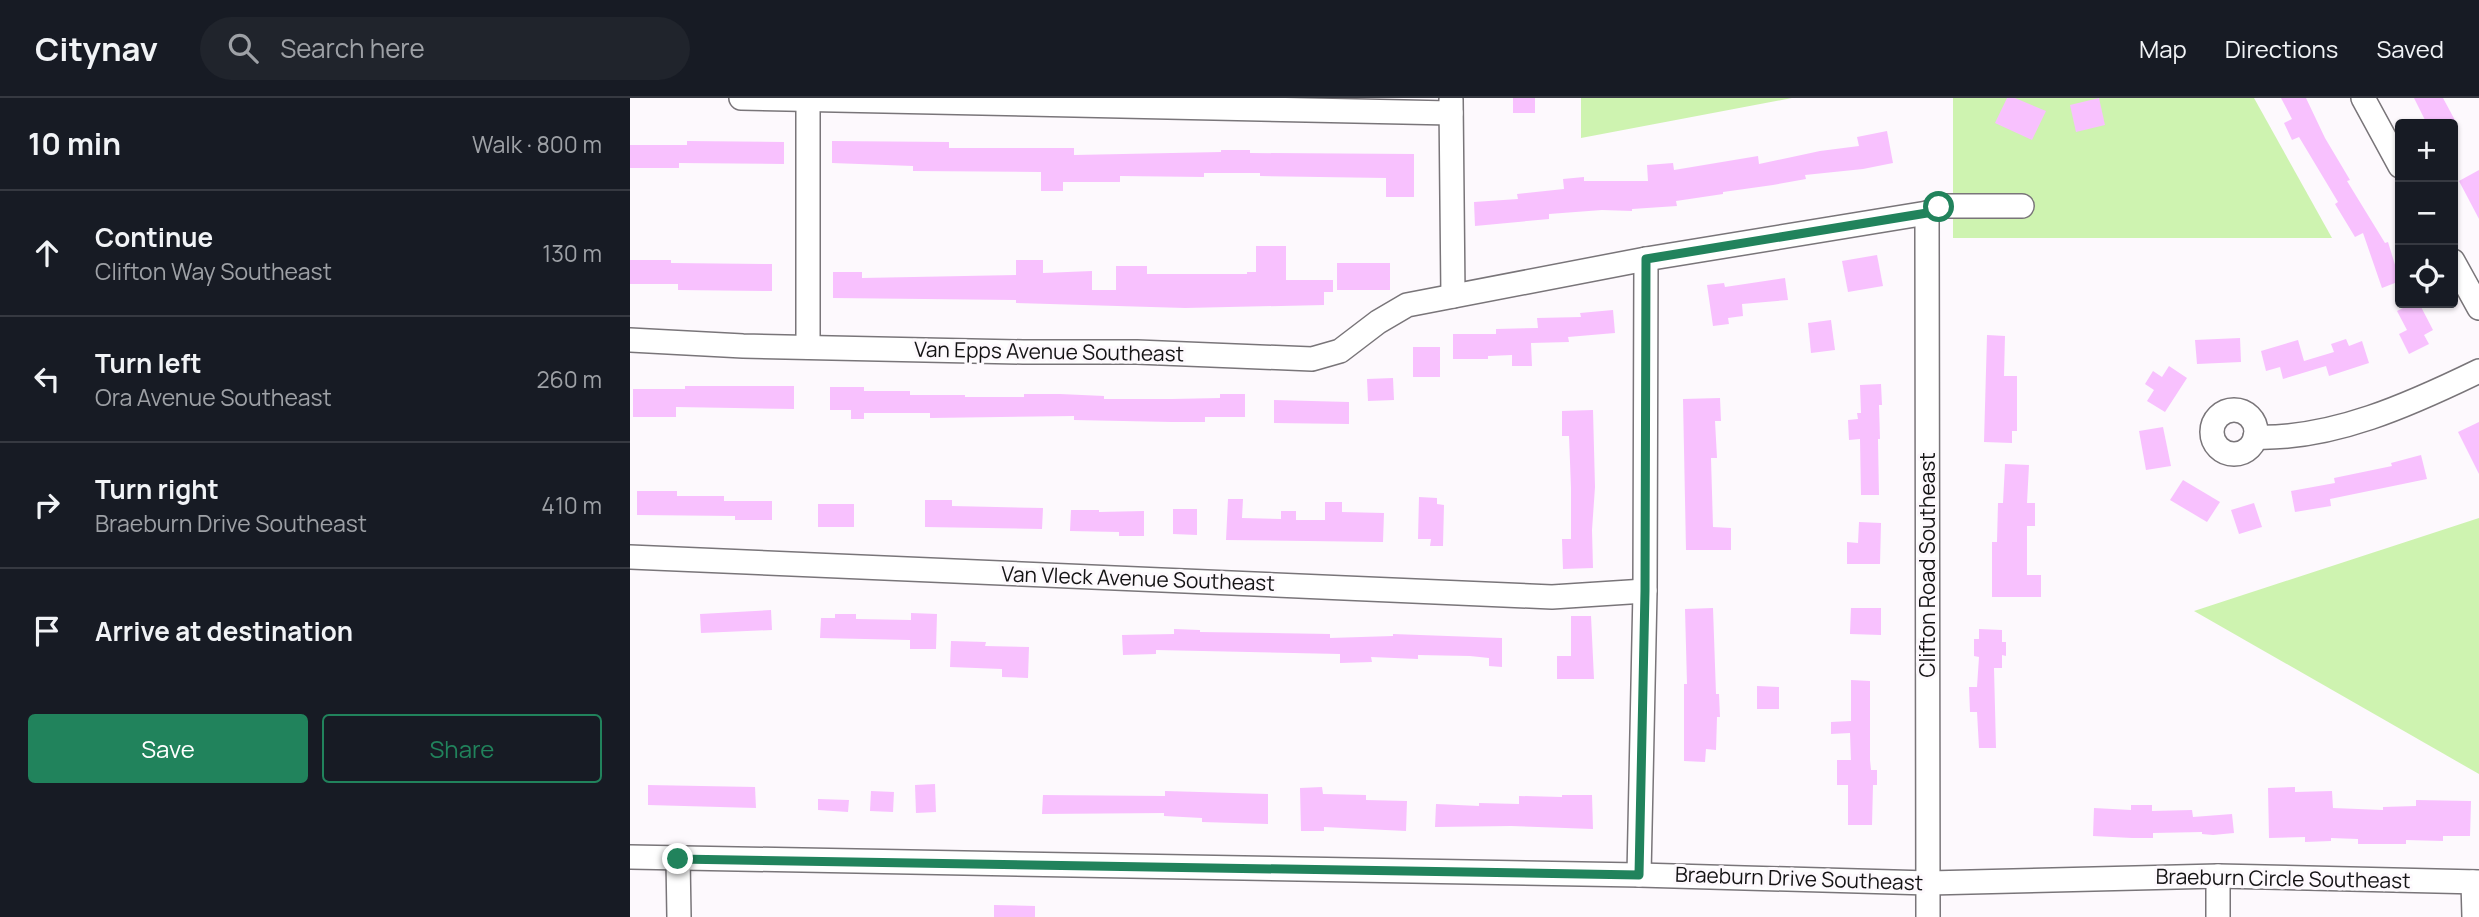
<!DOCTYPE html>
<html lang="en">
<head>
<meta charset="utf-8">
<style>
	:root { --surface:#171b24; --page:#20242c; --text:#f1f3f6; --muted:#9ea1a6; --line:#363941; --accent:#21835c }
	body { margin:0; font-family:Manrope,sans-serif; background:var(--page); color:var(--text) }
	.controls { position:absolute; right:21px; top:21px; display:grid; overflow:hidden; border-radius:7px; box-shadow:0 2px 5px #0004 }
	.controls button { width:63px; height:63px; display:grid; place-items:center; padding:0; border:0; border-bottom:2px solid var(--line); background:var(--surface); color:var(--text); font:35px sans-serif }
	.stop { position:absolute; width:21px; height:21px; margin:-16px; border:5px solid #21835c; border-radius:50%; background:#fff }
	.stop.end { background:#21835c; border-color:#fff; box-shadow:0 2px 7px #0008 }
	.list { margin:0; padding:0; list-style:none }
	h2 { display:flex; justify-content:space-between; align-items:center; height:91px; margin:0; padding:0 28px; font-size:30px }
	h2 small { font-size:23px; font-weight:400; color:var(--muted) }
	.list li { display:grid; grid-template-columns:46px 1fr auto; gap:21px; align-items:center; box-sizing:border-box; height:126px; padding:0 28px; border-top:2px solid var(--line) }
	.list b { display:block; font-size:26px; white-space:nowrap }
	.list p { margin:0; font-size:23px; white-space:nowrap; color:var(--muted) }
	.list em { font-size:23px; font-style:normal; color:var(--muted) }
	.actions { display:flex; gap:14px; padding:21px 28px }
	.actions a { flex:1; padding:16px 0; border:2px solid var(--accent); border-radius:7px; text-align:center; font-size:24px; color:var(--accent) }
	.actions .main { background:var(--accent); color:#fff }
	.icon { flex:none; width:38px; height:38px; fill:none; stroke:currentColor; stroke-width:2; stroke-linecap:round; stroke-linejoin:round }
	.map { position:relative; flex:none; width:1849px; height:819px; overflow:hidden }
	header { display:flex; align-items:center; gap:42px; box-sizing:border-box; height:98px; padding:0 35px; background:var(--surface); border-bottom:2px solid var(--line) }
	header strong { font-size:33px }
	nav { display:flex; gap:38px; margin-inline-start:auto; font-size:24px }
	.search { width:490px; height:63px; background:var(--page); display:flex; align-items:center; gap:18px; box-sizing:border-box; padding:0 24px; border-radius:38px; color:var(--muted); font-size:26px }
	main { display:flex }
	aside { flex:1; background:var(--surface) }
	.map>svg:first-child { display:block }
</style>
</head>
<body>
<header>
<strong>Citynav</strong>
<div class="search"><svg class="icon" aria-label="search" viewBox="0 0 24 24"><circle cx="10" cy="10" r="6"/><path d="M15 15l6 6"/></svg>Search here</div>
<nav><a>Map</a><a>Directions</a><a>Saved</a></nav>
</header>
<main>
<aside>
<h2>10 min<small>Walk · 800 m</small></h2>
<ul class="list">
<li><svg class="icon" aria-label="ahead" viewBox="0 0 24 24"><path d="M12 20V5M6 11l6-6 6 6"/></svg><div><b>Continue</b><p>Clifton Way Southeast</p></div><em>130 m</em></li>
<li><svg class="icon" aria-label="left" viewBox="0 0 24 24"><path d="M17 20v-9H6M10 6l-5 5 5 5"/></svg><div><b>Turn left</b><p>Ora Avenue Southeast</p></div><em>260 m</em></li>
<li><svg class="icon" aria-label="right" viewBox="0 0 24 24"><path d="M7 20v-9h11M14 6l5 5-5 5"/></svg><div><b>Turn right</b><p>Braeburn Drive Southeast</p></div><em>410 m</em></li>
<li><svg class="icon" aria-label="arrive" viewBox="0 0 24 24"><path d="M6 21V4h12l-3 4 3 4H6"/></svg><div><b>Arrive at destination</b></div></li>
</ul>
<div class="actions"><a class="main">Save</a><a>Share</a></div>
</aside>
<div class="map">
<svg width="1849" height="819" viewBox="0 0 1849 819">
	<rect width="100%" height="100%" fill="#fdf9fd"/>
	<g fill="#cef3b0">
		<path d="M951,0h211l-211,40z"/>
		<path d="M1323,0h301l78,140h-379z"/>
		<path d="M1849,420v256l-285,-163z"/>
	</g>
	<g fill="#f8c1fe">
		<rect x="883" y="0" width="22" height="15"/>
		<path d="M1377,0h8l31,13 -14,29 -37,-17z"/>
		<path d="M1469,0l6,27 -29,7 -6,-27z"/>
		<path d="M1651,0h25l19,40 25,42 -3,1 38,62 3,-1 12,39 -18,7 -19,-55 -8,4 -20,-33 3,-2 -39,-65 -7,3 -8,-17 8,-4z"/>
		<path d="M1784,0h29l14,26h-30z"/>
		<path d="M1257,33l6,32 -30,6 -58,6 1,4 -33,6 -50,7v2l-47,7 1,5 -45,3v2l-30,-1 -53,4v5l-74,7 -1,-24 44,-3 -1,-5 47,-5 -1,-10 21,-2v4h64l-1,-16 26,-2 1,7 84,-14 1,8 61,-13 39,-5 -2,-9z"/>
		<path d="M57,43l97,1v22l-105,-1v5h-49v-23h57z"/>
		<path d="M202,43l117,1v6h125v7l147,-3v-2h29v3l164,1v43h-28v-19l-126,-2v-3h-56v4l-84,-1v6h-57v9h-22v-19l-128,-1v-5l-81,-3z"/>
		<path d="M1849,72v49l-20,-38z"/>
		<path d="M626,148h30v34h47v12h-9v13l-139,3 -169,-5v-3l-183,-2v-26h29v6l154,-3v-15h27v13l49,-2v19h24v-24h31v8h100v-2h9z"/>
		<path d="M1247,157l6,31 -35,6 -6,-31z"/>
		<path d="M0,162h41v3l101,1v27l-94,-1v-6h-48z"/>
		<rect x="707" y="165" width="53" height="27"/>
		<path d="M1155,180l3,22 -46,4 1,12 -15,2 1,6 -16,2 -6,-41 17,-2 1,4z"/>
		<path d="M1783,205h6l14,27 -9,5 5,9 -20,10 -10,-20 8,-4 -10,-19z"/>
		<path d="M983,212l2,23 -47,4 1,5 -38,1 1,23h-20v-11l-24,1v3h-35v-25h43v-5l42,-1 -1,-10 44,-1 -1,-4z"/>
		<path d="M1201,222l4,30 -24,3 -3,-30z"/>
		<path d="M1357,237l18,1 -1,40h13v55h-5v12l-28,-1z"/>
		<path d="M1610,240l1,24 -44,2 -2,-24z"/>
		<path d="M1716,241l3,7 13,-5 7,22 -40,13 -3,-10 -43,13 -3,-12 -14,4 -5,-20 37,-11 6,21 30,-9 -3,-8z"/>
		<rect x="783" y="249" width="27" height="30"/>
		<path d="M1539,268l18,12 -22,34 -18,-11 7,-11 -9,-6 8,-13 9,6z"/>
		<path d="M763,280l1,22 -26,1 -1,-22z"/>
		<path d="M1251,286l1,21h-3l1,34h-2l1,56h-18l-1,-56 -11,1 -1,-20 10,-1 -1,-6h4l-1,-28z"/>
		<path d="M55,288h109v23l-118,-2v10h-43v-28h52z"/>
		<path d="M200,289h34v4h46v4h55v2h59v-3h36l44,2v3h68l48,-1v-4h25v23h-40v5h-33l-98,-2v-4l-144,2v-5h-66v6h-13v-9h-21z"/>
		<path d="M1090,300l1,23h-6l2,37h-6l2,69 18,1v22h-45l-3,-151z"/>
		<path d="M644,302l75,2v22l-75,-1z"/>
		<path d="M963,312l2,77 -3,43 1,38 -30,1 -1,-30h9v-51l-2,-52h-7v-25z"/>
		<path d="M1849,324v52l-21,-42z"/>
		<path d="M1533,329l8,39 -25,4 -7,-39z"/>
		<path d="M1791,357l6,24 -97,20 1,7 -36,6 -4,-21 44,-8 -1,-5 58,-12 -1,-3z"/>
		<path d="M1375,366l24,1 -2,38h8v23h-8v49h14v22h-49v-55h5l1,-39h5z"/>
		<path d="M1553,382l37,22 -13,20 -37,-22z"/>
		<path d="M7,393h40v5h47v5h48v19h-37v-4l-98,-1z"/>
		<path d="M789,399l18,1v6l7,1 -1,41h-13l1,-7h-13z"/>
		<path d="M598,401h15l-1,19 39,1v-8h15v9h29v-18h17v10l42,1 -1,29 -157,-2z"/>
		<path d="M295,402h27v6l91,2 -1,21 -117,-2z"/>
		<path d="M1624,405l8,24 -23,7 -8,-24z"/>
		<rect x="188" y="406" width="36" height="23"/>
		<path d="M543,411h24v26l-24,-1z"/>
		<path d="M441,412h28v2l45,-1v25h-25v-4l-49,-1z"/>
		<path d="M1229,424l22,1 -1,41h-33v-22l11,1z"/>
		<path d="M1083,510l3,86h3l1,23h-3l-1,33 -10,-1 -1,13 -21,-1v-77h3l-2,-75z"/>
		<path d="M1221,510h30v27l-31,-1z"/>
		<path d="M141,512l1,20 -71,3 -1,-19z"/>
		<path d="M281,515l26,1 -1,35h-26v-9l-90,-2 1,-20h14v-4h21v5l55,1z"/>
		<path d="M941,518h20l3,63h-37v-23h14z"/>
		<path d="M544,531l26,1v2l130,2v4l63,-2v-2l109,4v29l-13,-1v-8l-19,-2 -52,-1v4l-47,-2 1,5 -32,1v-9l-184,-4v4l-33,1 -1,-20 52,-1z"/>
		<path d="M1349,531l23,1v12h4v14l-4,-1v13h-8l2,80h-17l-2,-36h-7l-1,-25h8l2,-30 -5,-1v-17h5z"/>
		<path d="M321,543l35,1 -1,4 44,1 -1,31 -26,-1v-8l-52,-2z"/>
		<path d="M1221,582l19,1v79l1,10h6v15h-4l-1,40h-24v-40h-11v-25h14l-1,-27 -19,1v-12l20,-1z"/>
		<path d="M1127,588l22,1v22h-22z"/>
		<path d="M305,686l1,28 -20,1 -1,-28z"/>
		<path d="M18,687l107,2 1,21 -108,-3z"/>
		<path d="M692,689l1,7 43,1v5l41,1 -1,30 -82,-4v4h-23l-1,-43z"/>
		<path d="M1665,689v5l37,-1 1,17 50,2v-3l33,-1v-6l55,1 -1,35h-27v5l-37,-1v4h-48v-5l-27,-1v3l-26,1v-5l-36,1 -1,-50z"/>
		<path d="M241,693l23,1 -1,20 -23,-1z"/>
		<path d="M535,693l103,3v30l-66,-2v-4l-38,-2v-3l-122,1 1,-19 122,1z"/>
		<path d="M932,697h30l1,34 -82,-3 -76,1 1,-23 43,2v-3l40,1v-8l43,1z"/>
		<path d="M188,701l31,1 -1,12 -30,-2z"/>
		<path d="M1501,707h21v6l40,-1 1,7 39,-3 2,19 -21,2 -11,-1v-2l-49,1v5h-21l-39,-2 1,-28 37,2z"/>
		<path d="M364,807l41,1v11h-41z"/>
	</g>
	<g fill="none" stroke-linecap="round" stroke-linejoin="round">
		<g stroke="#797579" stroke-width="26">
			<g id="minor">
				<path d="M111,0l710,15"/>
				<path d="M1733,0l37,68"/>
				<path d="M821,2l2,196"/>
				<path d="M1297,115l1,704"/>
				<path d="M1823,163l26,47"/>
				<path d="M0,242l113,6 280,6h114l175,7 28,-8 38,-29 29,-17 239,-46 281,-46 17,-7h78"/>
				<path d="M178,249v-249"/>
				<circle cx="1604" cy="334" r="22"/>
				<path d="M1625,339c77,3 156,-33 224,-66"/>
				<path d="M0,459l922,40 93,-6"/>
				<path d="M0,759l1009,18 290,8 289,-7 261,6"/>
				<path d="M48,760l1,59"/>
				<path d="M1009,777l6,-284 1,-332"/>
				<path d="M1843,784l1,35"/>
				<path d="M1588,819v-41"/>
			</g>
		</g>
		<use href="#minor" stroke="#fff" stroke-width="23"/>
	</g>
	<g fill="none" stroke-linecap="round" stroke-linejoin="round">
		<path stroke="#21835c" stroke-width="9" d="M48,761l961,16 6,-284 1,-332 281,-46 12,-6"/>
	</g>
	<g text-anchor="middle" stroke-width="6" stroke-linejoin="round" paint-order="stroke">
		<g font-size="21" fill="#151415" stroke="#fdf9fd">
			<text transform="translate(419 254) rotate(1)" y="7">Van Epps Avenue Southeast</text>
			<text transform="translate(1298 467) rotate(-90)" y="7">Clifton Road Southeast</text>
			<text transform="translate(508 481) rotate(2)" y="7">Van Vleck Avenue Southeast</text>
			<text transform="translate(1169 781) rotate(2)" y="7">Braeburn Drive Southeast</text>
			<text transform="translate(1653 781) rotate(1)" y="7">Braeburn Circle Southeast</text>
		</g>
	</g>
</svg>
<div class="controls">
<button>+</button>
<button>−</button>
<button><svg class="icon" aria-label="locate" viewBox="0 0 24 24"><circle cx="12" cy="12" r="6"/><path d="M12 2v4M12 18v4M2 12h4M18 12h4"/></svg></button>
</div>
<div class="stop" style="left:1309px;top:109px"></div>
<div class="stop end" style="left:48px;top:761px"></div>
</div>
</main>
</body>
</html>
